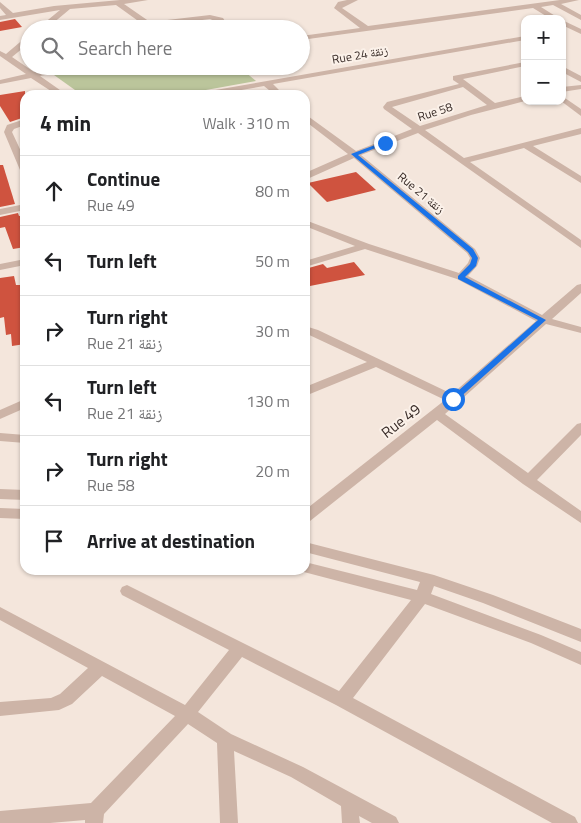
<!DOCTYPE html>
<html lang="en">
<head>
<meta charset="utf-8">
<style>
	:root { --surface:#fff; --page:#f2f2f2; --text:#202124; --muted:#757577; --line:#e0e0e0 }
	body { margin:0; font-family:"Titillium Web","Noto Naskh Arabic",sans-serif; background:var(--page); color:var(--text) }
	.controls { position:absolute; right:15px; top:15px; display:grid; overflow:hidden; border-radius:10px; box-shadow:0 1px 4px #0004 }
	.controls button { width:45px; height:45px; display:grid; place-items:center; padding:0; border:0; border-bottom:1px solid var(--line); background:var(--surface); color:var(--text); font:25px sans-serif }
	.stop { position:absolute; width:15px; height:15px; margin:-11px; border:4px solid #1a73e8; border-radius:50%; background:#fff }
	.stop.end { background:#1a73e8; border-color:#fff; box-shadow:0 1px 5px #0008 }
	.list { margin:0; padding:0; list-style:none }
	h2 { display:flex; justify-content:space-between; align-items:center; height:65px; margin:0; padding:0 20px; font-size:21px }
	h2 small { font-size:16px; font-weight:400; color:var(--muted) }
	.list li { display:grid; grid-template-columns:32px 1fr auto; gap:15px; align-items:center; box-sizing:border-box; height:70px; padding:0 20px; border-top:1px solid var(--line) }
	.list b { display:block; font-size:19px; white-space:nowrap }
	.list p { margin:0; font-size:16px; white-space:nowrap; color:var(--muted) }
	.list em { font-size:16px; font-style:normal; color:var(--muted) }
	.icon { flex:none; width:28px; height:28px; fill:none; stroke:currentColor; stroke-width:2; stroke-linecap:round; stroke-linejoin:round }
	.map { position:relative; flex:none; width:581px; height:823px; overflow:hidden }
	.search { position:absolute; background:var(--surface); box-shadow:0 1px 4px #0004; left:20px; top:20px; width:290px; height:55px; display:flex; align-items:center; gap:12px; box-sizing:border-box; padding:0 18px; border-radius:28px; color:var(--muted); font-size:19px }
	.panel { position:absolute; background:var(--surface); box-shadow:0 1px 4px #0004; left:20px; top:90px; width:290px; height:485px; border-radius:15px }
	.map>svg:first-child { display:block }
</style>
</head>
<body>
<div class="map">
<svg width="581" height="823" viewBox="0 0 581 823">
	<rect width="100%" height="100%" fill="#f4e6dc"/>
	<path fill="#bbc59b" d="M121,66h117l18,15 -78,14h-96l-28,-20z"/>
	<g fill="#cf533f">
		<path d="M15,19l7,8 -22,4v-9z"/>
		<path d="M25,91v26l-15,5 -10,-16v-11z"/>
		<path d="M0,165h3l12,39 -15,3z"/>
		<path d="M356,172l20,18 -49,12 -19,-19z"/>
		<path d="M18,213l1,3 6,-1v32l-12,2 -8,-22 -5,1v-11z"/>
		<path d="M354,262l11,13 -60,12v-18l18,-5 4,4z"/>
		<path d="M14,276l2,9h4l5,27v32l-13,2 -1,-12 -5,1 -2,-18 -4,1v-40z"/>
	</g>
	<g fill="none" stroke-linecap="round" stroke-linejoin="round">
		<g fill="#cdb4a7" fill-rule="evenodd">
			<path d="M120,0h28l-24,4 26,18 60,-7 13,3 7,11h-8l-5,-7 -7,-3 -55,7 -1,3 -7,-2 -41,2 35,-6 -25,-18 -46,4 -24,20h-9l23,-19 -60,10v-4l6,-1 -6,-7v-6l13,11 41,-7z"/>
			<path d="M347,0h11l-16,8 26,18 192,-26h19l-18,4 20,11v5l-28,-15 -12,2 19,12h-9l-18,-11 -232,32v-4l59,-8 -26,-20 4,-6z"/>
			<path d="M562,20l19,9v5l-19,-9z"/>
			<path d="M525,36v4l-252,44 11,11h-9l-11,-9 -52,9h-18l4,-2z"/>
			<path d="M26,37h3v6l-17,14 22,15 35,-6h22l-51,10 27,19h-10l-26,-17 -31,6v-4l26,-6 -26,-18v-5l6,3z"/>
			<path d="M525,62v4l-62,13 32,24 30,-7v5l-54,14 -46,15 39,28 117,-30v6l-48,12 48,30v7l-57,-35 -54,14 111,78v8l-163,-115 -57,22 114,94 5,9 -3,8 -9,10 74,39 35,-30 4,-1v9l-29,26 29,8v6l-35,-9 -101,90 83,59 49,-49 4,-1v12l-44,45 44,31v12l-58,-39 -86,-64 -127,101 -5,1v-12l140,-110 -69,-33 -71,29v-9l62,-25 -62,-29v-7l13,4 134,64 84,-73 -79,-42 -92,-30 -60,18v-6l50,-15 -50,-20v-6l64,24 90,29 9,-10 2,-5 -3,-5 -113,-95 -49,22v-7l43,-19 -43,-33v-7l51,37 56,-22 -28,-20 -1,-2 4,-5 72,-18 -6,-4v-4zM463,87l24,18 -67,21 -28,-19z"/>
			<path d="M562,66l19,10v6l-19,-10z"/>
			<path d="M581,85v4l-19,3v-5z"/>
			<path d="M562,96l19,13v7l-20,-15z"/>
			<path d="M25,119v6l-11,4 -2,3 13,28v13l-5,-3 -16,-38 3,-7z"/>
			<path d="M25,204v6l-25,5v-6z"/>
			<path d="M25,259v6l-25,5v-6z"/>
			<path d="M25,399v9l-25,11v-9z"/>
			<path d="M0,433l25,2v8l-25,-2z"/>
			<path d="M0,489l25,1v10l-25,-1z"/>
			<path d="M0,508l25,1v10l-25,-1z"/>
			<path d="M305,542l129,33 59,20 88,34v13l-98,-39 -49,-17 -3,8 110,41 40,17v13l-50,-22 -106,-39 -72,94 222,119 3,6h-26l-216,-118 -94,-48 -44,55 33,22 72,33 93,50 3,6h-27l-13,-7 1,7h-18l-1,-17 -50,-29 -57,-26 4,72h-18l-3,-80 -29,-19 -84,90 -1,9h-18v-3l-35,3h-50v-12l91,-8 84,-87 -73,-40 -30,28 -13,6 -59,6v-14l51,-4 9,-4 28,-26 -88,-48v-13l185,98 44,-55 -107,-55 -2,-4 2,-4 5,-2 212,106 72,-91 -111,-29 5,-1v-8l112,28 3,-8 -115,-30z"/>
		</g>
	</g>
	<path fill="#1a73e8" d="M383,142l5,1 -30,12 115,94 5,9 -2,8 -11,11 81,43 -90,81 -7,-2 89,-79 -80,-41v-3l12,-12 2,-6 -4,-6 -117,-98z"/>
	<g text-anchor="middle" stroke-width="4" stroke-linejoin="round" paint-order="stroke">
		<g font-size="12" fill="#392c28" stroke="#fbf1e9">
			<text transform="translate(360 55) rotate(-10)" y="4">Rue 24 زنقة</text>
			<text transform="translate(435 112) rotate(-18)" y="4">Rue 58</text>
			<text transform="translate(421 193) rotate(40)" y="4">Rue 21 زنقة</text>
		</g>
		<g font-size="15" fill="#392c28" stroke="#fbf1e9">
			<text transform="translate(401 421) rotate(-38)" y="5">Rue 49</text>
		</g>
	</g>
</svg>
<div class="controls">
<button>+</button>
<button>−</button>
</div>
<div class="stop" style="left:453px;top:399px"></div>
<div class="stop end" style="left:385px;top:143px"></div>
<div class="search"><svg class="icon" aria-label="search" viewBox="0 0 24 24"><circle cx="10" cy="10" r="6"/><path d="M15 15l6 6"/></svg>Search here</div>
<section class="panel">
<h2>4 min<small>Walk · 310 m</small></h2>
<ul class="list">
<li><svg class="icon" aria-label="ahead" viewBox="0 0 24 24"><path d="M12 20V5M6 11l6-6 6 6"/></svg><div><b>Continue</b><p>Rue 49</p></div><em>80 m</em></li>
<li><svg class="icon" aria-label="left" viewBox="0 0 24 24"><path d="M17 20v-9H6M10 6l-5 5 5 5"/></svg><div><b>Turn left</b></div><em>50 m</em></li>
<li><svg class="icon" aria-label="right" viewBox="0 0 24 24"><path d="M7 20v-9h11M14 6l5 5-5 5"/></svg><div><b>Turn right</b><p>Rue 21 زنقة</p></div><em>30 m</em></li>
<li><svg class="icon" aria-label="left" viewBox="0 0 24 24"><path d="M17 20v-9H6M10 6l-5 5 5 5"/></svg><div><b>Turn left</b><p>Rue 21 زنقة</p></div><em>130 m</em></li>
<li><svg class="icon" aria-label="right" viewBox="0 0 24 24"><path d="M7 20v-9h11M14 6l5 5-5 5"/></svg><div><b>Turn right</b><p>Rue 58</p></div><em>20 m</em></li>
<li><svg class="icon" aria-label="arrive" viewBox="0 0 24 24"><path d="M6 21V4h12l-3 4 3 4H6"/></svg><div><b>Arrive at destination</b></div></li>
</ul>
</section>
</div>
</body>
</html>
